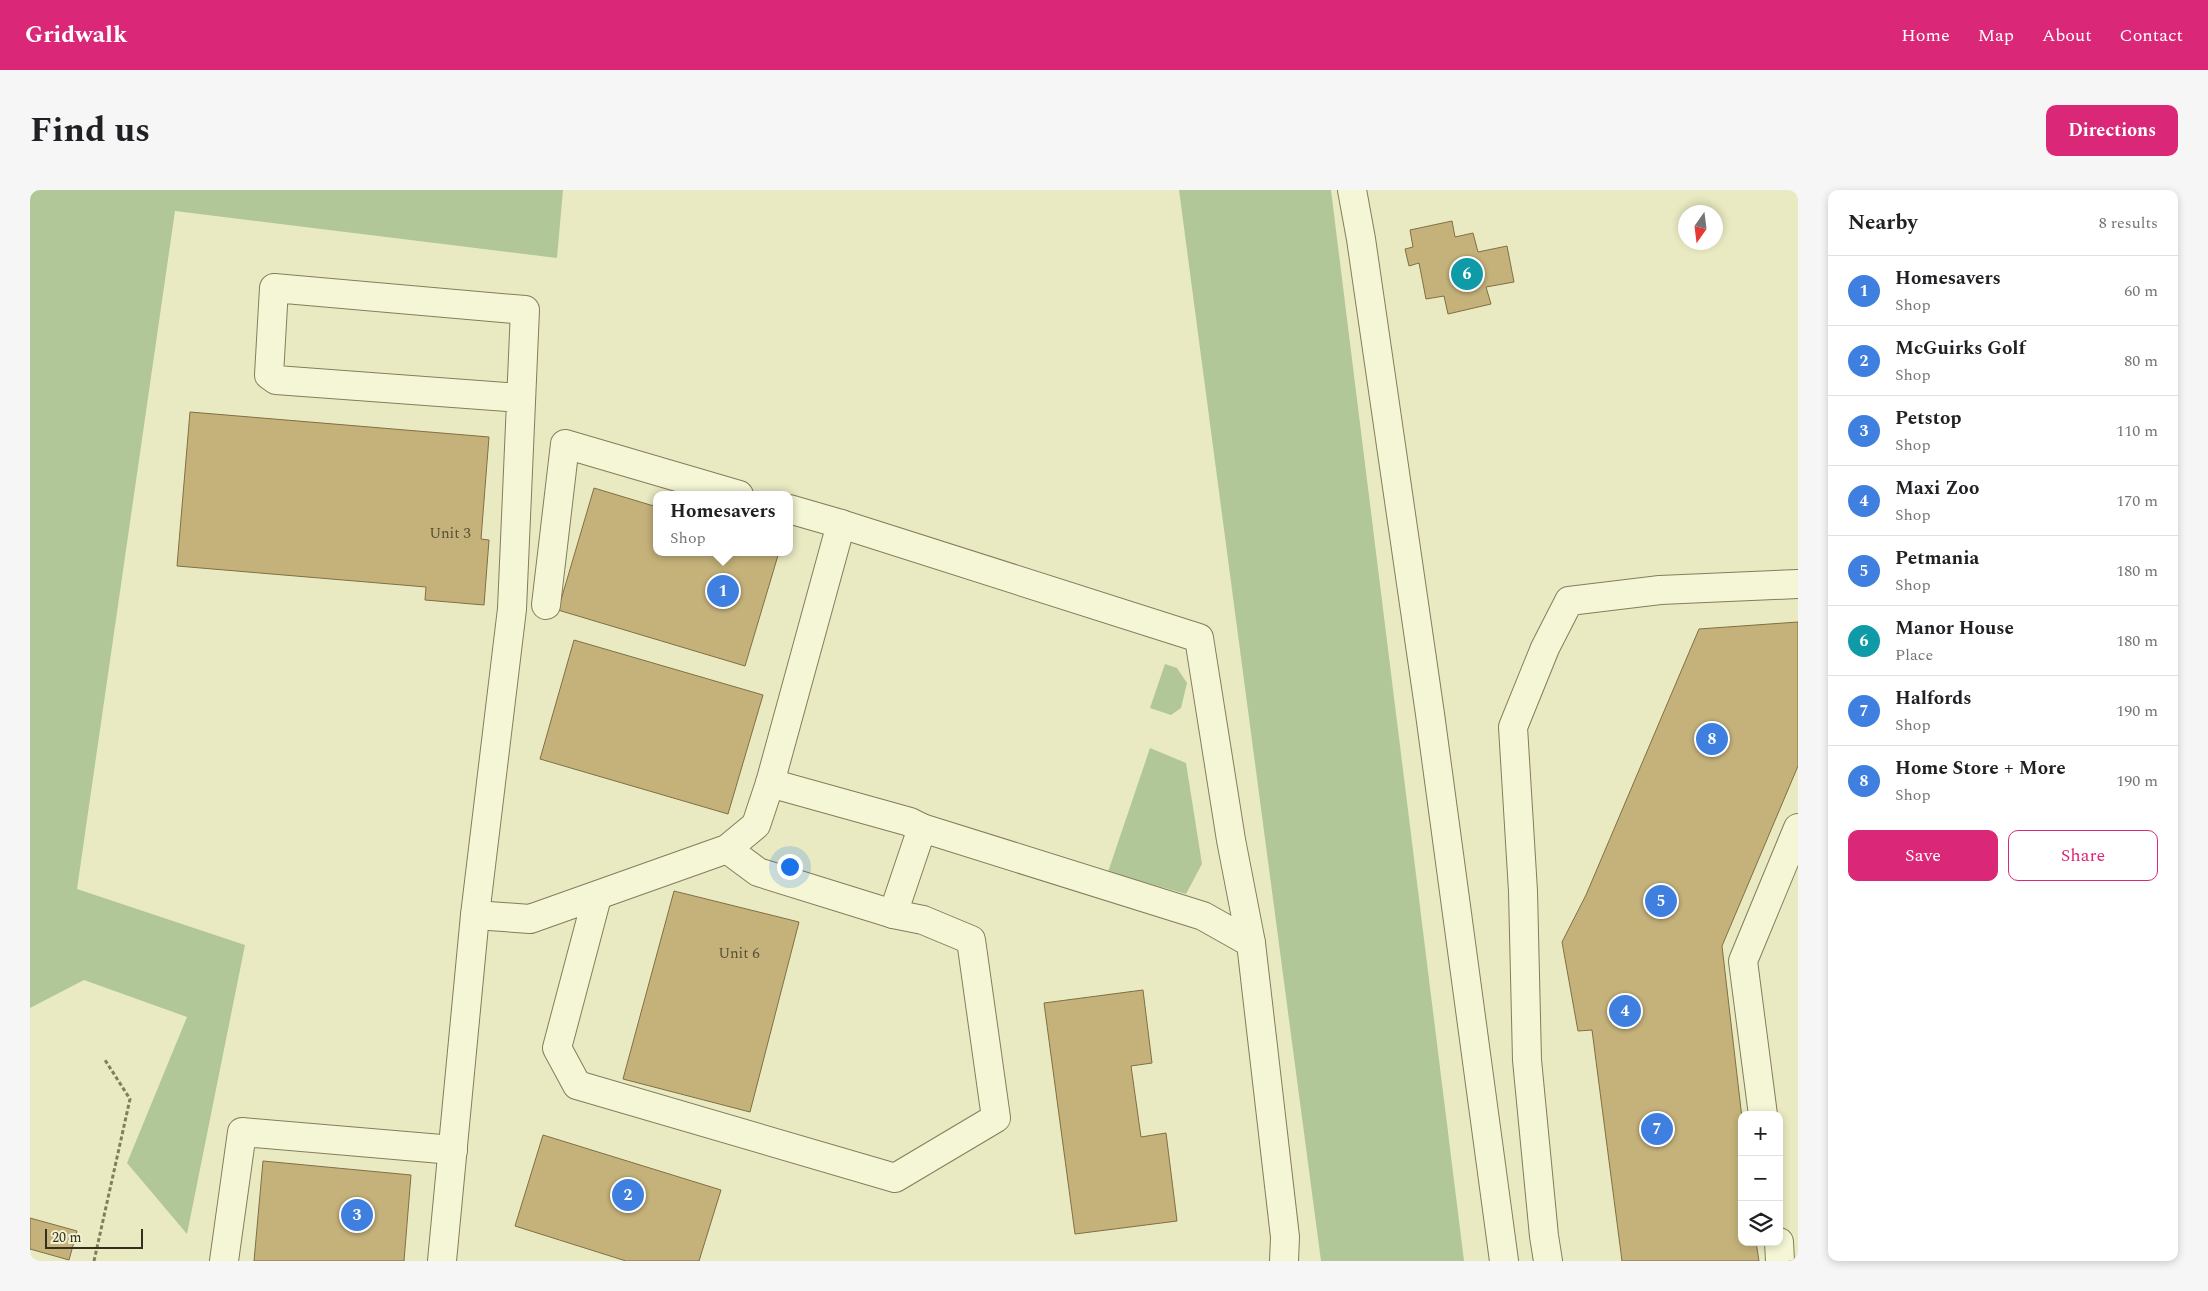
<!DOCTYPE html>
<html lang="en">
<head>
<meta charset="utf-8">
<style>
	:root { --surface:#fff; --page:#f6f6f6; --text:#202124; --muted:#757577; --line:#e0e0e0; --accent:#db2777 }
	body { margin:0; font-family:Spectral,serif; background:var(--page); color:var(--text) }
	.controls { position:absolute; right:15px; bottom:15px; display:grid; overflow:hidden; border-radius:10px; box-shadow:0 2px 8px #0003 }
	.controls button { width:45px; height:45px; display:grid; place-items:center; padding:0; border:0; border-bottom:1px solid var(--line); background:var(--surface); color:var(--text); font:25px sans-serif }
	.compass { position:absolute; left:1648px; top:15px; width:45px; height:45px; border-radius:50%; background:var(--surface); box-shadow:0 2px 8px #0003; rotate:194deg }
	.scale { position:absolute; left:15px; bottom:12px; width:98px; box-sizing:border-box; padding-left:5px; border:2px solid #342f1e; border-top:0; font-size:14px; line-height:18px; white-space:nowrap; color:#342f1e; -webkit-text-stroke:4px #f1f2d1; paint-order:stroke }
	.you { position:absolute; left:759px; top:676px; width:18px; height:18px; margin:-12px; border:4px solid #fff; border-radius:50%; background:#1a73e8; box-shadow:0 0 0 8px #1a73e833 }
	.badge { display:grid; place-items:center; width:32px; height:32px; border-radius:50%; background:var(--accent); color:#fff; font-size:16px; font-weight:700 }
	.pin { position:absolute; translate:-50% -50%; border:2px solid #fff; box-shadow:0 1px 5px #0006 }
	.popup { position:absolute; left:623px; top:301px; width:140px; height:65px; box-sizing:border-box; display:grid; place-content:center; border-radius:10px; background:var(--surface); filter:drop-shadow(0 1px 4px #0005); font-size:16px; white-space:nowrap; color:var(--muted) }
	.popup b { font-size:19px; color:var(--text) }
	.popup::after { content:''; position:absolute; left:50%; top:100%; margin-left:-10px; border:10px solid transparent; border-top-color:var(--surface) }
	.list { margin:0; padding:0; list-style:none }
	h2 { display:flex; justify-content:space-between; align-items:center; height:65px; margin:0; padding:0 20px; font-size:21px }
	h2 small { font-size:16px; font-weight:400; color:var(--muted) }
	.list li { display:grid; grid-template-columns:32px 1fr auto; gap:15px; align-items:center; box-sizing:border-box; height:70px; padding:0 20px; border-top:1px solid var(--line) }
	.list b { display:block; font-size:19px; white-space:nowrap }
	.list p { margin:0; font-size:16px; white-space:nowrap; color:var(--muted) }
	.list em { font-size:16px; font-style:normal; color:var(--muted) }
	.actions { display:flex; gap:10px; padding:15px 20px }
	.actions a { flex:1; padding:11px 0; border:1px solid var(--accent); border-radius:10px; text-align:center; font-size:18px; color:var(--accent) }
	.actions .main { background:var(--accent); color:#fff }
	.icon { flex:none; width:28px; height:28px; fill:none; stroke:currentColor; stroke-width:2; stroke-linecap:round; stroke-linejoin:round }
	.map { position:relative; flex:none; width:1768px; height:1071px; overflow:hidden; border-radius:10px }
	header { display:flex; align-items:center; gap:30px; box-sizing:border-box; height:70px; padding:0 25px; background:var(--accent); color:#fff }
	header strong { font-size:24px }
	nav { display:flex; gap:28px; margin-inline-start:auto; font-size:18px }
	.intro { display:flex; align-items:center; justify-content:space-between; box-sizing:border-box; height:120px; padding:0 30px }
	h1 { margin:0; font-size:35px }
	.button { padding:12px 22px; border-radius:10px; background:var(--accent); color:#fff; font-size:18px; font-weight:700 }
	main { display:flex; gap:30px; padding:0 30px }
	aside { flex:1; background:var(--surface); border-radius:10px; box-shadow:0 2px 8px #0003 }
	.map>svg:first-child { display:block }
</style>
</head>
<body>
<header>
<strong>Gridwalk</strong>
<nav><a>Home</a><a>Map</a><a>About</a><a>Contact</a></nav>
</header>
<div class="intro"><h1>Find us</h1><a class="button">Directions</a></div>
<main>
<div class="map">
<svg width="1768" height="1071" viewBox="0 0 1768 1071">
	<rect width="100%" height="100%" fill="#e9eac2"/>
	<g fill="#b2c797">
		<path d="M0,0h533l-6,68 -382,-47 -98,678 168,56 -58,289 -60,-71 60,-146 -103,-37 -54,28z"/>
		<path d="M1149,0h152l133,1071h-143z"/>
		<path d="M1135,474l12,4 10,15 -6,25 -10,7 -21,-7z"/>
		<path d="M1120,558l36,15 16,101 -16,30 -78,-22z"/>
	</g>
	<g fill="#c5b27b" stroke="#806f43">
		<path d="M1422,31l3,16 18,-4 5,19 29,-6 7,36 -28,5 5,17 -43,10 -4,-18 -18,3 -7,-36 -10,3 -4,-17 8,-2 -3,-17z"/>
		<path d="M160,222l299,25 -8,102 8,1 -5,65 -59,-5 1,-13 -249,-21z"/>
		<path d="M564,298l63,19v45h122l-34,114 -187,-56z"/>
		<path d="M1768,432v144l-76,180 20,172v124h14l3,19h-137l-30,-231 -14,1 -16,-89 24,-47 113,-266z"/>
		<path d="M544,450l189,55 -35,119 -188,-55z"/>
		<path d="M644,701l125,31 -49,190 -127,-33z"/>
		<path d="M1113,800l9,73 -21,3 10,71 25,-4 11,88 -102,13 -31,-231z"/>
		<path d="M513,945l178,55 -22,71h-73l-111,-35z"/>
		<path d="M233,971l148,14 -7,86h-150z"/>
		<path d="M0,1028l47,13 -8,29 -39,-11z"/>
	</g>
	<g fill="none" stroke-linecap="round" stroke-linejoin="round">
		<g stroke="#837d5b" stroke-width="30">
			<g id="minor">
				<path d="M1322,0l9,49 69,475 74,547"/>
				<path d="M759,319l52,15"/>
				<path d="M516,415l19,-161 174,51"/>
				<path d="M740,593l71,-259 358,114 32,202 20,103"/>
				<path d="M567,707l-40,151 20,37 318,93 101,-60 -25,-178 -48,-20 -30,-6 -135,-42 -31,-23"/>
				<path d="M863,724l29,-86"/>
				<path d="M445,725l55,4 197,-70 29,-24 14,-42 140,39 12,6 281,88 48,27 34,294 -1,24"/>
				<path d="M1733,925l-20,-154 55,-133"/>
				<path d="M1749,1052l1,19"/>
				<path d="M194,1071l18,-129 211,18"/>
				<path d="M412,1071l33,-346 37,-306 13,-299 -251,-22 -5,87 7,5 245,18"/>
				<path d="M1518,1071l-4,-25 -17,-176 -4,-169 -10,-164 32,-79 24,-47 91,-11 138,-6"/>
			</g>
		</g>
		<path stroke="#837d5b" stroke-width="3" stroke-dasharray="4 2.5" stroke-linecap="butt" d="M64,1071l36,-162 -25,-39"/>
		<use href="#minor" stroke="#f5f6d5" stroke-width="28"/>
	</g>
	<g text-anchor="middle" stroke-width="4.5" stroke-linejoin="round" paint-order="stroke">
		<g font-size="15" fill="#585035">
			<text x="420" y="348">Unit 3</text>
			<text x="709" y="768">Unit 6</text>
		</g>
	</g>
</svg>
<div class="controls">
<button>+</button>
<button>−</button>
<button><svg class="icon" aria-label="layers" viewBox="0 0 24 24"><path d="M12 4l9 5-9 5-9-5zM3 14l9 5 9-5"/></svg></button>
</div>
<svg class="compass" viewBox="-18 -18 36 36"><path d="M0-13l5 13h-10z" fill="#e53935"/><path d="M0 13l5-13h-10z" fill="#757577"/></svg>
<div class="scale">20 m</div>
<div class="you"></div>
<div class="pin badge" style="left:693px;top:401px;background:#3f7fe0">1</div>
<div class="popup"><b>Homesavers</b>Shop</div>
<div class="pin badge" style="left:598px;top:1005px;background:#3f7fe0">2</div>
<div class="pin badge" style="left:327px;top:1025px;background:#3f7fe0">3</div>
<div class="pin badge" style="left:1595px;top:821px;background:#3f7fe0">4</div>
<div class="pin badge" style="left:1631px;top:711px;background:#3f7fe0">5</div>
<div class="pin badge" style="left:1437px;top:84px;background:#0f9aa8">6</div>
<div class="pin badge" style="left:1627px;top:939px;background:#3f7fe0">7</div>
<div class="pin badge" style="left:1682px;top:549px;background:#3f7fe0">8</div>
</div>
<aside>
<h2>Nearby<small>8 results</small></h2>
<ul class="list">
<li><span class="badge" style="background:#3f7fe0">1</span><div><b>Homesavers</b><p>Shop</p></div><em>60 m</em></li>
<li><span class="badge" style="background:#3f7fe0">2</span><div><b>McGuirks Golf</b><p>Shop</p></div><em>80 m</em></li>
<li><span class="badge" style="background:#3f7fe0">3</span><div><b>Petstop</b><p>Shop</p></div><em>110 m</em></li>
<li><span class="badge" style="background:#3f7fe0">4</span><div><b>Maxi Zoo</b><p>Shop</p></div><em>170 m</em></li>
<li><span class="badge" style="background:#3f7fe0">5</span><div><b>Petmania</b><p>Shop</p></div><em>180 m</em></li>
<li><span class="badge" style="background:#0f9aa8">6</span><div><b>Manor House</b><p>Place</p></div><em>180 m</em></li>
<li><span class="badge" style="background:#3f7fe0">7</span><div><b>Halfords</b><p>Shop</p></div><em>190 m</em></li>
<li><span class="badge" style="background:#3f7fe0">8</span><div><b>Home Store + More</b><p>Shop</p></div><em>190 m</em></li>
</ul>
<div class="actions"><a class="main">Save</a><a>Share</a></div>
</aside>
</main>
</body>
</html>
